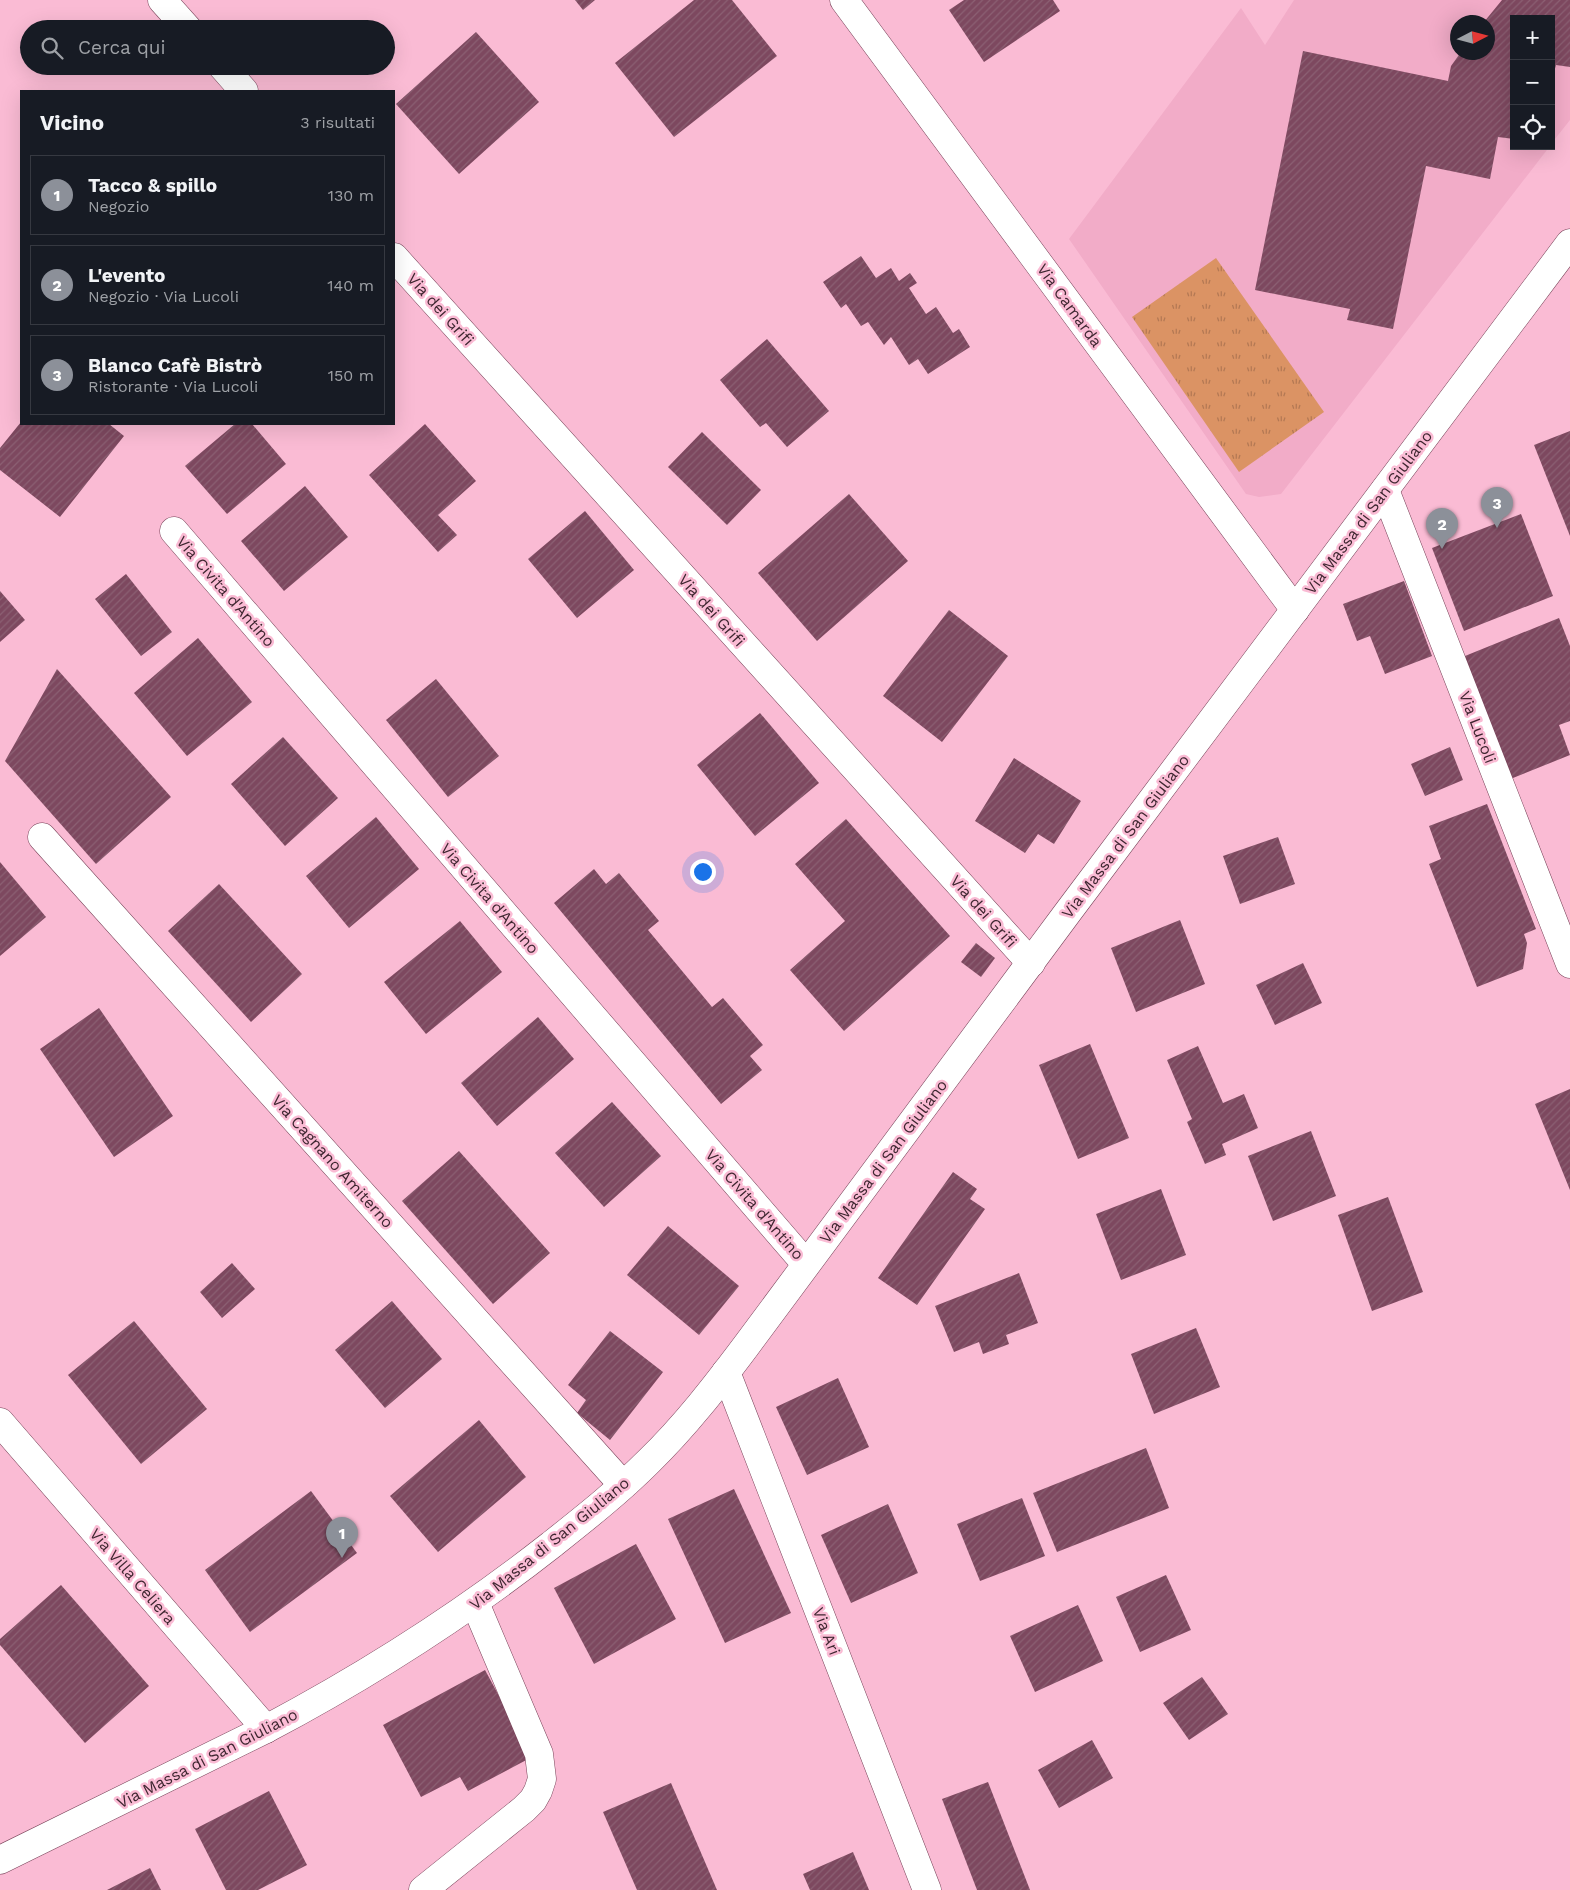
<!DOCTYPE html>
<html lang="it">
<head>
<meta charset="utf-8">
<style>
	:root { --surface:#171b24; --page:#20242c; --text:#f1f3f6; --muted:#9ea1a6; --line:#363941; --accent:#8c9099 }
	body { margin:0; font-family:"Work Sans",sans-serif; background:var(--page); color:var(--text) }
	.controls { position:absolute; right:15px; top:15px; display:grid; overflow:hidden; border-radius:0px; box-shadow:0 5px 20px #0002 }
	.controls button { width:45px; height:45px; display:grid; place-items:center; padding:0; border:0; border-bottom:1px solid var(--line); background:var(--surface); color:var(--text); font:25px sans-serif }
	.compass { position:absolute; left:1450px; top:15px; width:45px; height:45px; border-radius:50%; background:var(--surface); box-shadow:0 5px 20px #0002; rotate:84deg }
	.you { position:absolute; left:702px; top:871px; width:18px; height:18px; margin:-12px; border:4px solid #fff; border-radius:50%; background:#1a73e8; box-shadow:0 0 0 8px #1a73e833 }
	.badge { display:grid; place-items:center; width:32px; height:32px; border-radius:50%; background:var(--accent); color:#fff; font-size:16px; font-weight:700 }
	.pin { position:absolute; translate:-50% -41px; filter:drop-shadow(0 1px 2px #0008) }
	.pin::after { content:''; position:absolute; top:26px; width:18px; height:15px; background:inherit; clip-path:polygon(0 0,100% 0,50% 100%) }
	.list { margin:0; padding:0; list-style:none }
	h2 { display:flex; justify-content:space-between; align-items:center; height:65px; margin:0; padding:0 20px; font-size:21px }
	h2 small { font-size:16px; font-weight:400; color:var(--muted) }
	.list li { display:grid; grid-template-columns:32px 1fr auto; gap:15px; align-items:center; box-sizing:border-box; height:80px; margin:0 10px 10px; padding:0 10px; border:1px solid var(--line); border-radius:0px }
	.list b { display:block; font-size:19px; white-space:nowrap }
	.list p { margin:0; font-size:16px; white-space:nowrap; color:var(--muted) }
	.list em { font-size:16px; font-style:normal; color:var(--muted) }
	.icon { flex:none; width:28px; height:28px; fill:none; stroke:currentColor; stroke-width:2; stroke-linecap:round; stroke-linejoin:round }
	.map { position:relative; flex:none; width:1570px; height:1890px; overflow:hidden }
	.search { position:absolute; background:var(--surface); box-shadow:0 5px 20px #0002; left:20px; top:20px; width:375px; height:55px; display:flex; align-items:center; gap:12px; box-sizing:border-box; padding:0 18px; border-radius:28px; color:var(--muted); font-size:19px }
	.panel { position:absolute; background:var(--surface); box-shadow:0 5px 20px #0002; left:20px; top:90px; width:375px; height:335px; border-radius:0px }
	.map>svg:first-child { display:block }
</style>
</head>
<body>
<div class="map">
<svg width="1570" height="1890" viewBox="0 0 1570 1890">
	<defs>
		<pattern id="park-tufts" width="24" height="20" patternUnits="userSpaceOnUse" patternTransform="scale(1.25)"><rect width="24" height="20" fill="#db9364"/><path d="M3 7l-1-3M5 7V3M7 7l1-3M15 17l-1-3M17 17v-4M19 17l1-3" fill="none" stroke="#b37853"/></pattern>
		<pattern id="building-hatch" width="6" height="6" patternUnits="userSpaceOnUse" patternTransform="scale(1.25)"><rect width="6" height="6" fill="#7d485f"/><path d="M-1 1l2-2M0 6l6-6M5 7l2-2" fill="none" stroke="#8b6073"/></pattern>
	</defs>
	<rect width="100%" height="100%" fill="#fabbd4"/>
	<path fill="#f2acc8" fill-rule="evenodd" d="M1294,0h276v120l-19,24v-125h-37v127h36l-269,348 -22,3 -13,-3 -177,-255 172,-231 24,37zM1458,22h30v30h-30z"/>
	<path fill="url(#park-tufts)" d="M1216,258l108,154 -85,60 -107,-155z"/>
	<g fill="url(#building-hatch)">
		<path d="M575,0h20l-12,10z"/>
		<path d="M694,0h38l45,56 -103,81 -59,-74z"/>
		<path d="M964,0h89l7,11 -76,51 -35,-52z"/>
		<path d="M1502,0h68v67l-14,-2 -5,18v-64h-37v120l-16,-2 -8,42 -64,-13 -33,163 -46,-9 3,-11 -95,-19 48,-239 145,30 3,-15 10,-14h27v-30h-4z"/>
		<path d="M476,32l63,70 -80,72 -63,-70z"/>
		<path d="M861,256l15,22 15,-10 8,13 11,-8 7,10 -8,5 17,26 10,-7 17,26 6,-4 11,18 -42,27 -10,-15 -9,6 -18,-28 -7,8 -16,-23 -7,4 -15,-22 -5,4 -18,-26z"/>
		<path d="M767,339l62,72 -42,36 -21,-24 -6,4 -40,-47z"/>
		<path d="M21,422v2h88l15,12 -64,81 -60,-47v-22z"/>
		<path d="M235,424h17l34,40 -59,50 -42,-48z"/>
		<path d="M425,424l51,57 -38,34 19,20 -19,17 -69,-77z"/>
		<path d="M1570,431v105l-36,-91z"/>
		<path d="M702,432l59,58 -34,35 -59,-58z"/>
		<path d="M305,486l43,51 -64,54 -43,-50z"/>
		<path d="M849,494l59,67 -91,80 -59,-68z"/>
		<path d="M585,511l49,59 -57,48 -49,-59z"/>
		<path d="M1521,514l32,82 -89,35 -32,-83z"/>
		<path d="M126,574l46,58 -31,24 -46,-57z"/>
		<path d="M1404,581l28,75 -47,18 -15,-38 -13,5 -14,-37z"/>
		<path d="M0,591l25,29 -25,22z"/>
		<path d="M949,610l59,46 -66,86 -59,-46z"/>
		<path d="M1559,618l11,28v75l-11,4 11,30 -62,25 -48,-122z"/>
		<path d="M198,638l54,64 -65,54 -53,-63z"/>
		<path d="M57,669l114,128 -75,67 -91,-103z"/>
		<path d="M436,679l63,77 -51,41 -62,-77z"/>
		<path d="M760,713l59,70 -64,53 -58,-71z"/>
		<path d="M283,737l55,61 -53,48 -54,-62z"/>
		<path d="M1450,747l13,33 -38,16 -14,-32z"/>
		<path d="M1014,758l67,43 -27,43 -16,-10 -13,19 -50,-32z"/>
		<path d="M1487,804l49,125 -12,5 3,9 -4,26 -46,18 -48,-123 12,-5 -12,-33z"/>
		<path d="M376,817l43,52 -70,59 -43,-52z"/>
		<path d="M846,819l104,117 -106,95 -54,-61 55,-49 -50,-57z"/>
		<path d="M1278,837l17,47 -55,20 -17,-48z"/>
		<path d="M0,862l46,55 -46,39z"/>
		<path d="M594,869l12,15 13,-11 40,48 -11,9 64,77 11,-9 40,47 -13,11 12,14 -41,34 -167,-201z"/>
		<path d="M219,884l83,90 -51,48 -83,-91z"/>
		<path d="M1180,920l25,64 -69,28 -25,-64z"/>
		<path d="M460,921l42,51 -76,62 -42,-52z"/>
		<path d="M976,943l19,15 -14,19 -20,-15z"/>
		<path d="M1303,963l19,40 -47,22 -19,-40z"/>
		<path d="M99,1008l74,108 -59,41 -74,-108z"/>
		<path d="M538,1017l36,42 -77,67 -36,-43z"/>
		<path d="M1090,1044l39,94 -51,21 -39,-94z"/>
		<path d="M1198,1046l25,57 21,-9 14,34 -36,16 4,11 -21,9 -18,-42 5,-3 -25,-59z"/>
		<path d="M1570,1089v101l-35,-86z"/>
		<path d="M612,1102l49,54 -57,51 -49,-54z"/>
		<path d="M1311,1131l25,65 -63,25 -25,-65z"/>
		<path d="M459,1151l91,102 -57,51 -91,-103z"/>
		<path d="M953,1172l24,17 -7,10 15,10 -68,96 -39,-27z"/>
		<path d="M1161,1189l25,66 -65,25 -25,-66z"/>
		<path d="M1388,1197l35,95 -51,19 -34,-96z"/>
		<path d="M668,1226l71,60 -40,49 -72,-60z"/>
		<path d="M232,1263l23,26 -33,29 -22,-26z"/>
		<path d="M1019,1273l19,50 -32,12 3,9 -26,10 -4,-12 -25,10 -19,-46z"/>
		<path d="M392,1301l50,58 -57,49 -50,-58z"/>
		<path d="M134,1321l73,88 -66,55 -73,-89z"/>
		<path d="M1196,1328l24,59 -66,27 -23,-60z"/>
		<path d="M610,1331l53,41 -53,68 -33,-27 9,-13 -18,-15z"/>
		<path d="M838,1378l31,69 -62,28 -31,-68z"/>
		<path d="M479,1420l47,57 -88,75 -48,-56z"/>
		<path d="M1146,1448l23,60 -112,44 -24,-59z"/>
		<path d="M734,1489l57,124 -66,30 -57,-124z"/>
		<path d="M311,1491l46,62 -107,79 -45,-62z"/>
		<path d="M1022,1498l23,58 -65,25 -23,-57z"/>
		<path d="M888,1504l30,69 -67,30 -30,-68z"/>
		<path d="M636,1544l40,75 -82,45 -40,-76z"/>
		<path d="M1166,1575l25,55 -51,22 -24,-55z"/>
		<path d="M61,1585l88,101 -64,57 -85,-98v-6z"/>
		<path d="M1078,1605l25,56 -68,31 -25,-56z"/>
		<path d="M485,1670l47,87 -64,34 -8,-14 -39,20 -38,-72z"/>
		<path d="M1202,1677l26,37 -39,26 -26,-37z"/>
		<path d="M1092,1740l21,38 -54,30 -21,-38z"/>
		<path d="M988,1782l42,108h-53l-35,-91z"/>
		<path d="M671,1783l46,107h-80l-34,-78z"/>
		<path d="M269,1791l38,74 -49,25h-32l-31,-61z"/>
		<path d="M853,1852l16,38h-59l-7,-16z"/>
		<path d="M150,1868l11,22h-54z"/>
	</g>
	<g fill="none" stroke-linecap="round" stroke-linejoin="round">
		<g stroke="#784359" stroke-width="29">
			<g id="minor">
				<path d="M162,0l26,29"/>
				<path d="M844,0l451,610"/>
				<path d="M222,66l22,25"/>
				<path d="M394,257l637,706"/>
				<path d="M1385,490l185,474"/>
				<path d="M174,531l632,733"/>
				<path d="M42,837l581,648"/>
				<path d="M726,1372l201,518"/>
				<path d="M0,1422l266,307"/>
				<path d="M423,1890l101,-81 9,-9 5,-9 4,-12 -3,-25 -64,-151"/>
			</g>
		</g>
		<g stroke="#784359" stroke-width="29">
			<path id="tertiary" d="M0,1860l266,-131c100,-53 196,-114 285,-184 34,-27 67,-53 98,-84 36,-35 67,-75 97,-115l322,-434 502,-669"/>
		</g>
		<use href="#minor" stroke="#fff" stroke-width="28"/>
		<use href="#tertiary" stroke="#fff" stroke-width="28"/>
	</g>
	<g text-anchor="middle" stroke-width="5" stroke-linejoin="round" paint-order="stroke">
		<g font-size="16" fill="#3e2630" stroke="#fabbd4">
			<text transform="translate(1070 305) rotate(54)" y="6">Via Camarda</text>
			<text transform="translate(441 309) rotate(48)" y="6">Via dei Grifi</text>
			<text transform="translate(1368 512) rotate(-53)" y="6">Via Massa di San Giuliano</text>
			<text transform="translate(226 591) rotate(49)" y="6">Via Civita d'Antino</text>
			<text transform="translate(712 610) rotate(48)" y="6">Via dei Grifi</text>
			<text transform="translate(1478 727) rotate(69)" y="6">Via Lucoli</text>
			<text transform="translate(1125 836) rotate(-53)" y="6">Via Massa di San Giuliano</text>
			<text transform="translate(490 898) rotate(49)" y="6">Via Civita d'Antino</text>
			<text transform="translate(984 911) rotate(48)" y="6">Via dei Grifi</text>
			<text transform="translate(333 1161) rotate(48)" y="6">Via Cagnano Amiterno</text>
			<text transform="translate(883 1161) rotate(-53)" y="6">Via Massa di San Giuliano</text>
			<text transform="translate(755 1204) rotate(49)" y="6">Via Civita d'Antino</text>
			<text transform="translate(549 1543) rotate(-39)" y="6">Via Massa di San Giuliano</text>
			<text transform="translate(133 1576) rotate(49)" y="6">Via Villa Celiera</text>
			<text transform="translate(827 1631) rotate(69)" y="6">Via Ari</text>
			<text transform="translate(207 1758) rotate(-27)" y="6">Via Massa di San Giuliano</text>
		</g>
	</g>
</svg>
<div class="controls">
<button>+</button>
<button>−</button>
<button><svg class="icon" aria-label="locate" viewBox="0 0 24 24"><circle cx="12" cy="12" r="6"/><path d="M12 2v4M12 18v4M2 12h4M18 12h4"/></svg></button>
</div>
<svg class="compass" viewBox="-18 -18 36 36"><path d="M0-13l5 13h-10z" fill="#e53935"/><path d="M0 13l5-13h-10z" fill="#9ea1a6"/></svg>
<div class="you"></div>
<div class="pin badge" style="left:342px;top:1558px">1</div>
<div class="pin badge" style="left:1442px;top:549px">2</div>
<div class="pin badge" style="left:1497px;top:528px">3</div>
<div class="search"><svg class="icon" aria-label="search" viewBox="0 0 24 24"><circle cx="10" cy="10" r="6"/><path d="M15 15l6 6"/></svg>Cerca qui</div>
<section class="panel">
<h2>Vicino<small>3 risultati</small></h2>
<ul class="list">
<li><span class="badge">1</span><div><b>Tacco &amp; spillo</b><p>Negozio</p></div><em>130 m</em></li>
<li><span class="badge">2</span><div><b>L'evento</b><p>Negozio · Via Lucoli</p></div><em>140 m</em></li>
<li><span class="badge">3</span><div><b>Blanco Cafè Bistrò</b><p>Ristorante · Via Lucoli</p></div><em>150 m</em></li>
</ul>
</section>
</div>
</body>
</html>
